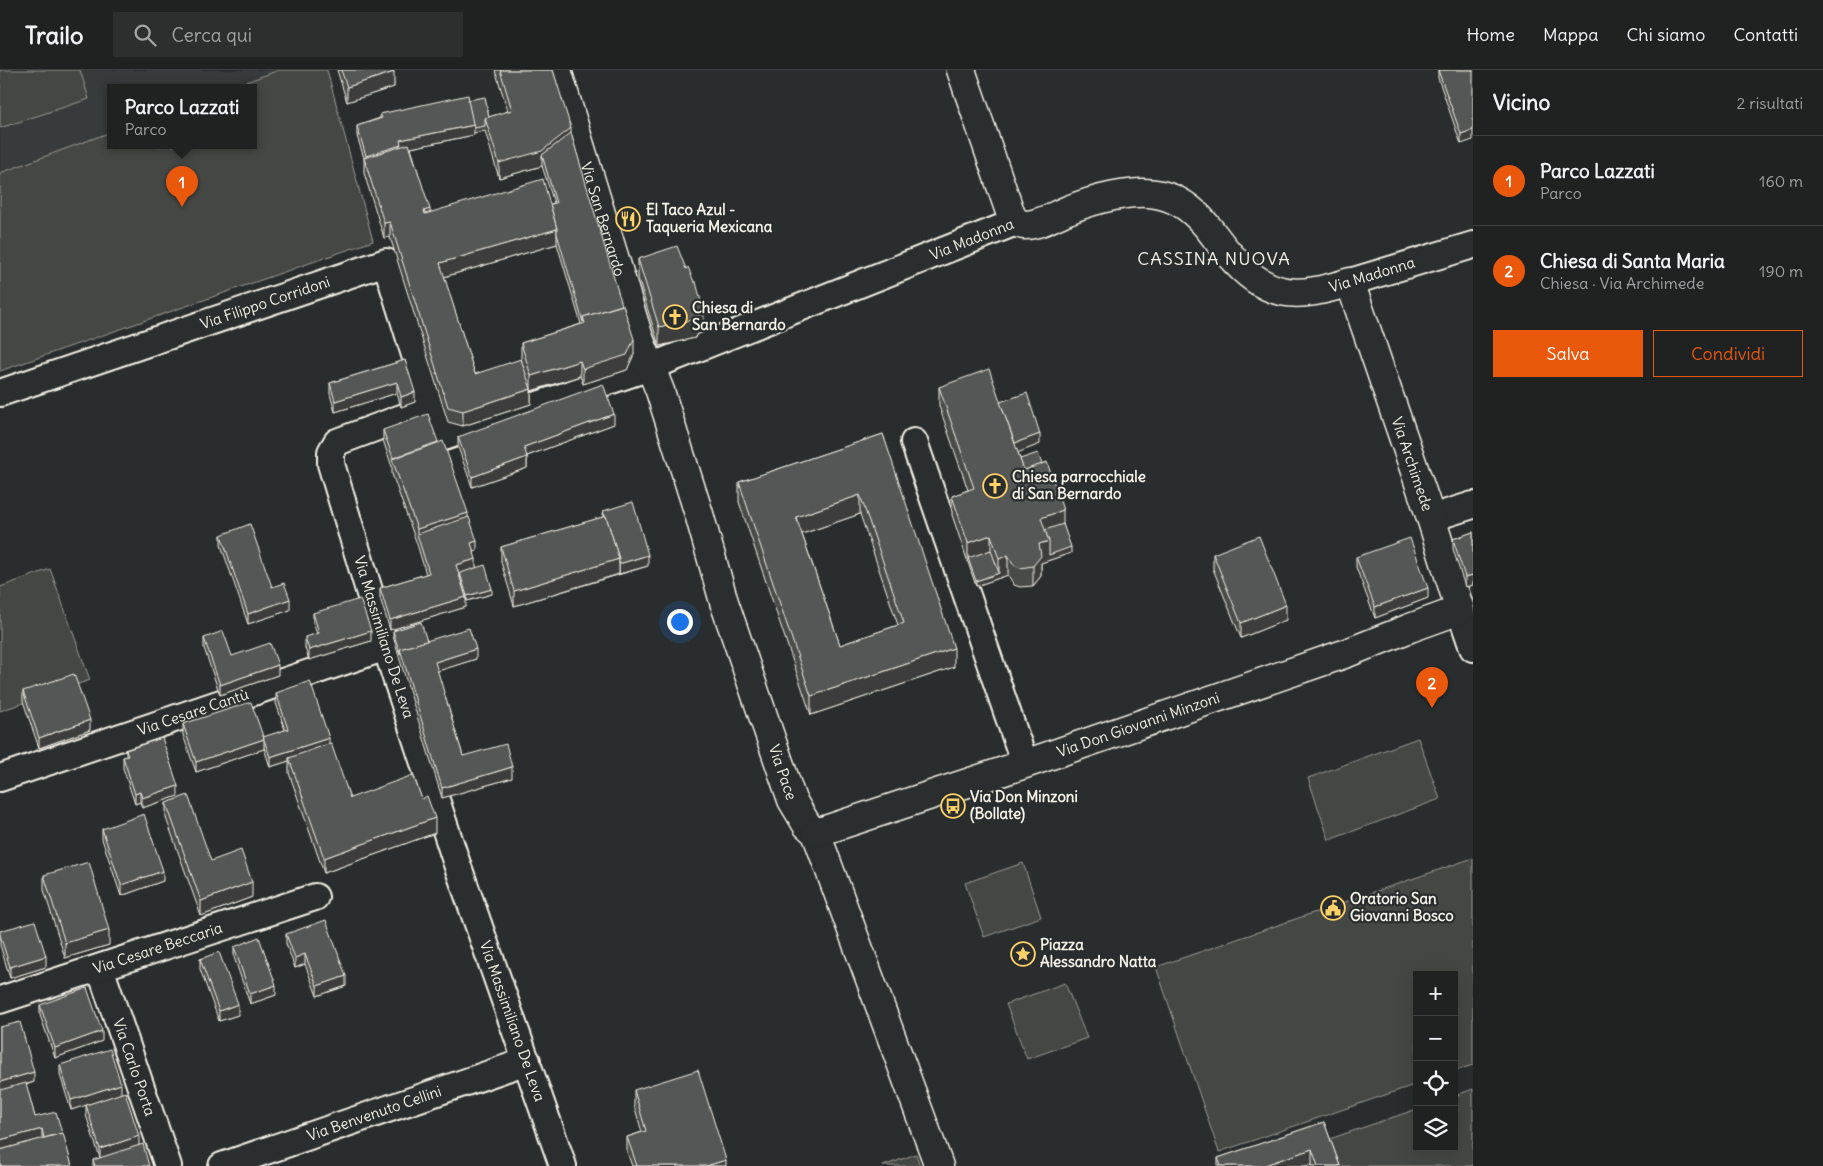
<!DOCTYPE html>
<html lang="it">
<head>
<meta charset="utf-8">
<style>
	:root { --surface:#202222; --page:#2d2f2f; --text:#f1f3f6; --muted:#a2a4a5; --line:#3d3f40; --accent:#ea580c }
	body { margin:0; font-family:Delius,sans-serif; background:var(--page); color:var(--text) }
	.controls { position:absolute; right:15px; bottom:15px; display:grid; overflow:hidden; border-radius:0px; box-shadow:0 5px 20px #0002 }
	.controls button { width:45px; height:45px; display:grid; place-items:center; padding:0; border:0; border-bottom:1px solid var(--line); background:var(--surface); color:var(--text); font:25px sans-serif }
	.you { position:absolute; left:679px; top:551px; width:18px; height:18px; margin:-12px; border:4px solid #fff; border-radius:50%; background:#1a73e8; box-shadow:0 0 0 8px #1a73e833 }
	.badge { display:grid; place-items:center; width:32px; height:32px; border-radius:50%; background:var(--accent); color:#fff; font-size:16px; font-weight:700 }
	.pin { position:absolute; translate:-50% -41px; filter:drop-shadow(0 1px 2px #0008) }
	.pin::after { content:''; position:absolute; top:26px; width:18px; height:15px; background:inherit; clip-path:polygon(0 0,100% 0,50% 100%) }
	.popup { position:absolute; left:107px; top:14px; width:150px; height:65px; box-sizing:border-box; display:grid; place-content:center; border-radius:0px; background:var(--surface); filter:drop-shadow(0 1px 4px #0005); font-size:16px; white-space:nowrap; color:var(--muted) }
	.popup b { font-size:19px; color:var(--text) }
	.popup::after { content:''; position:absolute; left:50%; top:100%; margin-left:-10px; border:10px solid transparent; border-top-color:var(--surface) }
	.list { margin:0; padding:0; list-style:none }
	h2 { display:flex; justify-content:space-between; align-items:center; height:65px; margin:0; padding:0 20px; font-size:21px }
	h2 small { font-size:16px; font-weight:400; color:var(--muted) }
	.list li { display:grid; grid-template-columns:32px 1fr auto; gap:15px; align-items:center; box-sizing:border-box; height:90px; padding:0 20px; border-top:1px solid var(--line) }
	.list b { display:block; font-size:19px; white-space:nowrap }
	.list p { margin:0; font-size:16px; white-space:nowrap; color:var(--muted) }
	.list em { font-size:16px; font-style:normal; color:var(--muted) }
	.actions { display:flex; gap:10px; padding:15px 20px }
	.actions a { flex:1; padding:11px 0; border:1px solid var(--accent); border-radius:0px; text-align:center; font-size:18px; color:var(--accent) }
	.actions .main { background:var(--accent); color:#fff }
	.icon { flex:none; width:28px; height:28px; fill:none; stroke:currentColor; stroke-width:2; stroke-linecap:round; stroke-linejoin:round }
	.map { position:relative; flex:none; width:1473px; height:1096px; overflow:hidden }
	header { display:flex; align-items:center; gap:30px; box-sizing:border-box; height:70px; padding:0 25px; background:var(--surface); border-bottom:1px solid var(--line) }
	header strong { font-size:24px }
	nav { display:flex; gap:28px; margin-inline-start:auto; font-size:18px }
	.search { width:350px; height:45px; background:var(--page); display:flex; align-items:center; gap:12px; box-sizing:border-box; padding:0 18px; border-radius:0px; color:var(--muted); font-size:19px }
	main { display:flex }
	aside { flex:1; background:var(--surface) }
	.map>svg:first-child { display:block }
</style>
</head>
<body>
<header>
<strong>Trailo</strong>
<div class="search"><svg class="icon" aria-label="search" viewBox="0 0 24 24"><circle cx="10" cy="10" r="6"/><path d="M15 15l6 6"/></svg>Cerca qui</div>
<nav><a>Home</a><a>Mappa</a><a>Chi siamo</a><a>Contatti</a></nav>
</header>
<main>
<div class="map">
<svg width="1473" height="1096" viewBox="0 0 1473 1096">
	<rect width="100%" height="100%" fill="#2a2d2e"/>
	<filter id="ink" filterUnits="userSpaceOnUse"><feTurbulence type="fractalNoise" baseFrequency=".02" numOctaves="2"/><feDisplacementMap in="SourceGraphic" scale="10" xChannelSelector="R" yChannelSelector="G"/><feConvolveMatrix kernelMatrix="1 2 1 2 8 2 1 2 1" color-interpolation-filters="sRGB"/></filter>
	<g filter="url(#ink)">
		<path fill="#373a3a" d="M0,0h279l-49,18h-119v44l-111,41z"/>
		<g fill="#444645" stroke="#9c9c96">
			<path d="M0,0h80l9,29 -89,29z"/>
			<path d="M279,0h48l46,171 -373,130v-198l111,-41v14h142v-58h-23z"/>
			<path d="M50,499l40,111 -90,31v-124z"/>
			<path d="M1418,668l22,61 -111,41 -21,-62z"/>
			<path d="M1473,788v207l-19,6v-96h-37v109l-198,68 -63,-185z"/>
			<path d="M1023,793l18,54 -57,20 -19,-54z"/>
			<path d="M1065,913l22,55 -60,21 -21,-55z"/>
			<path d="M1473,1019v77h-222l166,-57v38h37v-51z"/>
			<path d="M916,1084l4,12h-37z"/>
		</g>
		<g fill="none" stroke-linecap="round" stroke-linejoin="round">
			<g stroke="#f4f1e8" stroke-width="30">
				<g id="street">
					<path d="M1350,212l123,-37"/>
					<path id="s1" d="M0,323l386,-131 55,176 209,-71 366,-145"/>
					<path id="s2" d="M431,337l-94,35 -6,10v12l55,183 70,214 107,305"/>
					<path d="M914,372l111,322"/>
					<path d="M1431,448l42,-13"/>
					<path d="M1460,540l13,38"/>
					<path id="s3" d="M0,708l386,-131"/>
					<path id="s4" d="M100,898l68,198"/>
					<path id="s5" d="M0,930l315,-103"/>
					<path id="s6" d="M222,1096l305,-105"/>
				</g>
			</g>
			<g stroke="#f4f1e8" stroke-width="31">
				<g id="secondary">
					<path id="s7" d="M557,0l82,268 21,53 39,123 25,88 68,198 15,25 9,8 123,333"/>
					<path id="s8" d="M816,763l209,-69 322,-111 63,-25 50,-18 -29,-92 -81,-236c-54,17 -83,18 -122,-29 -8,-9 -15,-20 -23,-29 -12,-14 -26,-25 -44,-29 -26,-7 -69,5 -93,15 -13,5 -28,15 -43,15 -7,0 -10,-4 -14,-10l-50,-145"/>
				</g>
			</g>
			<use href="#street" stroke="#2a2d2e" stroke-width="26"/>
			<use href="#secondary" stroke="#2a2d2e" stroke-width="28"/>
		</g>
		<g fill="#494b4a" stroke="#f4f1e8" fill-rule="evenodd">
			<path d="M337,0h56l1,17 -47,15z"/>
			<path d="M495,0h58l81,284 -7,16 -44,14 -3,-8 -49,15v-1v14l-68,22 -15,-4 -58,-185 -6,1 -20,-65v-15l-7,-22v-10l23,-8v-4l88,-14 21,17 19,-6zM485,61l14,47 43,-12 12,37 -4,1 -120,9 -19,-65 63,-13v-2zM557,174l24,80 -60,19v15l1,4 -47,12 -31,-97z"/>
			<path d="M1438,0h35l-12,74 -23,-66z"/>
			<path d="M638,189l66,73 -8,3 -1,3 -36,8 -21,-68z"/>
			<path d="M405,290l10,42 -14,5 -4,-14 -62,19 -5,-18v-11z"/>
			<path d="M939,317l61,15 40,42 -22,8 2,7 43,65 8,29 -30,10v13l-8,10 -13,1 -6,-2 -6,-10 -32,11 -24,-71v-19l16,-6 -29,-84z"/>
			<path d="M614,354l-87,32v12l-55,19 -14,-40v-10z"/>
			<path d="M383,360l55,12 30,76 9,33 -3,1 2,16 16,26 -25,7 -7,-23v-4l-2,1 8,32 -76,23 -10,-32v-10l46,-14 -9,-30 -25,-70v-7l-9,-27z"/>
			<path d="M883,364l71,233 -143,48 -72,-213v-20zM860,444l38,111 -58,20 -38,-111z"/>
			<path d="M603,441l45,55 -134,40 -13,-44v-15l102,-30z"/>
			<path d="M1473,462v53l-8,2 -12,-38v-10z"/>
			<path d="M221,465l51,52 18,23 -42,14 -27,-79z"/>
			<path d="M1213,484l73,66 -45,18 -28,-69z"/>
			<path d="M1356,487l72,41 -53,20 -19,-51z"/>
			<path d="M313,543l58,28 -62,19 -4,-12v-11l12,-3 -4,-11z"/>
			<path d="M393,561l34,10 49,18 -39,12 26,85 49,22 -70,20 -42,-138 -7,-24z"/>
			<path d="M204,568l28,18 46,19 -58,20 -16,-47z"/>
			<path d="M23,621l67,39 -51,18 -16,-47z"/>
			<path d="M276,623l53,50 21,55 85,35 -111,40 -35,-100v-12l-19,6 -6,-19v1l-68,23 -13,-37v-11l80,14 22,-8 -9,-27z"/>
			<path d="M126,680l52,46 -36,12 -2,-6 -5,2 -12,-36v-11h3z"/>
			<path d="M166,733l45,58 41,36 -51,19 -35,-98z"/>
			<path d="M102,759l61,52 -42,15 -19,-57z"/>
			<path d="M44,805l65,70 -44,13 -21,-68z"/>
			<path d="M286,864l60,52 -29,10 -12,-32 -10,4 -9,-24z"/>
			<path d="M0,865l46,32 -36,11 -10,-33z"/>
			<path d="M234,877l42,48 -26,9 -16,-47z"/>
			<path d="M200,889l38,56 -19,6 -19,-52z"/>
			<path d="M40,935l62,36 -47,17 -15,-43z"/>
			<path d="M0,957l34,55 -8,3 9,32 27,16 10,33h-72z"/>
			<path d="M60,995l61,29 18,52 10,20h-56v-6l7,-2 -14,-43v-10l8,-3 -23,8 -11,-35z"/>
			<path d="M634,1020l92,76h-94l-5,-14v-15l15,-5 -8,-27z"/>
			<path d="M1324,1052l16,44h-28v-2l-6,2h-88v-8z"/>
		</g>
		<g fill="#3c3d3c" stroke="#f4f1e8">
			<path d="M394,2v15l-47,15v-15z"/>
			<path d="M474,55v10l-73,15 -35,16v-10l34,-16z"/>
			<path d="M571,58v15l-29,12v11l-43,12v-15z"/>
			<path d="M1473,60v10l-12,4v-10z"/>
			<path d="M430,139v15l-6,-13z"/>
			<path d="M390,152v15l-6,1v-15z"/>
			<path d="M557,159v15l-117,34v-15z"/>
			<path d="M704,243v19l-8,3 -1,3 -36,8v-19z"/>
			<path d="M634,269v15l-7,16 -44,14v-15z"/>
			<path d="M580,291v15l-49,15v-15z"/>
			<path d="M397,312v11l-62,19v-11z"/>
			<path d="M531,319v15l-68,22v-15z"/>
			<path d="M415,322v10l-14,5v-10z"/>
			<path d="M614,344v10l-90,33v-10z"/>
			<path d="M1040,364v10l-28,11v-11z"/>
			<path d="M527,387v11l-55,19v-10z"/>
			<path d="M860,425v19l-64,22v-19z"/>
			<path d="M1063,440v19l-20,7 -2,-18z"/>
			<path d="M468,443v15l-51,6v-5z"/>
			<path d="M991,465v20l-23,3v-15z"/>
			<path d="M477,471v10l-6,2v-10z"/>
			<path d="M1049,471l22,6v6l-30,10v13l-8,10v-20l6,-22z"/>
			<path d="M648,485v11l-29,8v-10z"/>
			<path d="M1008,485v20l-32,11v-5l23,-8v-14z"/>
			<path d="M476,489v10l-20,6v-10z"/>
			<path d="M619,489v15l-105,32v-15z"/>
			<path d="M1473,505v10l-8,2v-10z"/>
			<path d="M1428,518v10l-53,20v-11z"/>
			<path d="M492,519v5l-25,7v-5z"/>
			<path d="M466,527v10l-76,23v-10z"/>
			<path d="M290,529v11l-42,14v-10z"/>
			<path d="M1286,535v15l-45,18v-15z"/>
			<path d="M371,561v10l-62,19v-10z"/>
			<path d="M954,578v19l-143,48v-19z"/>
			<path d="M476,579v10l-41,13v-10z"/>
			<path d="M278,595v10l-58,20v-10z"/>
			<path d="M90,650v10l-51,18v-10z"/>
			<path d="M329,668v10l-40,10v3l-19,6v-10z"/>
			<path d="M264,669v10l-68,23v-10z"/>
			<path d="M512,697v11l-70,20v-10z"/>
			<path d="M178,716v10l-36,12v-10z"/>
			<path d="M140,722v10l-5,2v-10z"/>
			<path d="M435,748v15l-111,40v-15z"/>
			<path d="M163,801v10l-42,15v-11z"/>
			<path d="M252,812v15l-51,19v-15z"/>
			<path d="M109,860v15l-44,13v-15z"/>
			<path d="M305,884v10l-10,4v-10z"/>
			<path d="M46,886v11l-36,11v-11z"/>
			<path d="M346,906v10l-29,10v-10z"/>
			<path d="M276,915v10l-26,9v-10z"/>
			<path d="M238,934v11l-19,6v-10z"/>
			<path d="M102,961v10l-47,17v-10z"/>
			<path d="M34,1002v10l-34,10v-10z"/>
			<path d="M121,1014v10l-50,16v-10z"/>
			<path d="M42,1059v10l-42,11v-10z"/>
			<path d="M139,1066v10l-39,13v-10z"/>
			<path d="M1312,1079v15l-6,2h-44z"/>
			<path d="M726,1090v6h-20z"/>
		</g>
		<g fill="#555756" stroke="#f4f1e8" fill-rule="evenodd">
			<path d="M341,0h52l1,2 -47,15z"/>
			<path d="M500,0h53l18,58 -29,23 -43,12 -14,-45 27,-8z"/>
			<path d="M1438,0h35v60l-12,4z"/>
			<path d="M468,25l6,30 -74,15 1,5 -35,11 -9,-30 25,-8 -2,-4z"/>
			<path d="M485,27l4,20 -4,1v8l-11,2 -6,-28z"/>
			<path d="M571,63l51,172 -39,12v5l-26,-88v-5l-7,-25 6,-1 -14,-48z"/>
			<path d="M409,74l21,65 -6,2 1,3 118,-35 14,50 -117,34 35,111 46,-15 10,30 -68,22 -15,-4 -58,-185 -6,1 -20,-65z"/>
			<path d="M677,176l9,23 2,-2 6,15h2l8,31 -8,3 -1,3 -36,8 -21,-68z"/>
			<path d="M623,235l11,34 -7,16 -44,14 -3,-8 -49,15 -10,-33 64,-20 -2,-6z"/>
			<path d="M405,290l10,32 -14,5 -4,-15 -62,19 -5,-18z"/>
			<path d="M989,299l35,101 23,-8 16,48 -22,8 8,23 -10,3 2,12 -8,10 -13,2 -6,-3 -6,-10 -9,4 -8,-24 -23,8 -16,-47 22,-8 -35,-101z"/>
			<path d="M603,314l11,30 -90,33 3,10 -55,20 -14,-40z"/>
			<path d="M1027,323l13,41 -25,9 -15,-41z"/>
			<path d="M428,344l10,28 -45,16 -10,-28z"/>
			<path d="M883,364l71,214 -143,48 -72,-214zM860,425l44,128 -64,22 -44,-128z"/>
			<path d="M443,371l25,72 -51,16 -25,-70z"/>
			<path d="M1038,383l4,11 -18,6 -4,-11z"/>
			<path d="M633,432l15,53 -29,9v-5l-13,-43 -1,1 -2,-6z"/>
			<path d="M606,446l13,43 -105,32 -13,-44z"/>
			<path d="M469,447l8,24 -6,2 5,16 -20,6 10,32 -76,23 -10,-32 49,-15 -12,-39z"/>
			<path d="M250,454l22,63 12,-4 6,16 -42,15 -27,-79z"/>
			<path d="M1063,454l8,23 -22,8v-14l-4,-11z"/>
			<path d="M1473,462v43l-8,2 -12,-38z"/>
			<path d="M1259,466l27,69 -45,18 -28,-69z"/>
			<path d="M1410,468l18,50 -53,19 -19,-50z"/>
			<path d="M991,480l8,23 -23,8 -8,-23z"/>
			<path d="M485,495l7,24 -25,7 -7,-23z"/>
			<path d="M360,529l11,32 -62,19 -4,-13 14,-4 -6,-20z"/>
			<path d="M421,552l6,19 -27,8v5l-7,-23z"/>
			<path d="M469,558l7,21 -41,13 28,94 43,-12 6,23 -70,21 -42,-139z"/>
			<path d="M223,561l9,25 38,-13 8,22 -58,20 -16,-47z"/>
			<path d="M74,604l16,46 -51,18 -16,-47z"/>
			<path d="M310,611l19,57 -59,19 -7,-20 25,-8 -12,-36z"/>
			<path d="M251,632l13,37 -68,23 -13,-38z"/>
			<path d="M162,668l16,48 -36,12 -2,-6 -5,2 -12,-37 5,-1 -2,-6z"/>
			<path d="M331,673l19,55 63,-23 9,24 5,-3 8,22 -111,40 -35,-100z"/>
			<path d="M188,725l23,66 30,-11 11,32 -51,19 -35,-98z"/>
			<path d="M144,744l19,57 -42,14 -19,-56z"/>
			<path d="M89,792l20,68 -44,13 -21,-68z"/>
			<path d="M326,850l20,56 -29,10 -12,-32 -10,4 -9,-24z"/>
			<path d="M35,851l11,35 -36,11 -10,-32v-4z"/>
			<path d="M259,867l17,48 -26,9 -16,-47z"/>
			<path d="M219,882l19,52 -19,7 -19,-52z"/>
			<path d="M87,918l15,43 -47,17 -15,-43z"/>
			<path d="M20,952l14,50 -34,10v-55z"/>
			<path d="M110,979l11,35 -50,16 -11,-35z"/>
			<path d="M698,1000l28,90 -20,6h-69l-10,-29 19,-6 -12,-41z"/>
			<path d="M26,1013l9,34 21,-5 6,21 -18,5 -2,-9 -42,11v-50z"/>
			<path d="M125,1022l14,44 -39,13 -14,-44z"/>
			<path d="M1324,1052l16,44h-22l-6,-17 -50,17h-41l-3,-8z"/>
			<path d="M63,1063l9,33h-71l-1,-5v-11z"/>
			<path d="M143,1074l6,22h-54l-2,-6z"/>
		</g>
	</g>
	<defs>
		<g id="restaurant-ring" transform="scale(1.25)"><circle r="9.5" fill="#2a2d2e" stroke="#ffd166" stroke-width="1.5"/><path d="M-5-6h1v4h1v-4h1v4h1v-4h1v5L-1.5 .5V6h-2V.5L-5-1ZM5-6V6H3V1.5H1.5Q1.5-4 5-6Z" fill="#ffd166"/></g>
		<g id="church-ring" transform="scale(1.25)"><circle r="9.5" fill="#2a2d2e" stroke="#ffd166" stroke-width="1.5"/><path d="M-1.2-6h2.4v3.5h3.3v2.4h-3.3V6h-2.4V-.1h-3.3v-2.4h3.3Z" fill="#ffd166"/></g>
		<g id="bus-ring" transform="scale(1.25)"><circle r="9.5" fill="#2a2d2e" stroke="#ffd166" stroke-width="1.5"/><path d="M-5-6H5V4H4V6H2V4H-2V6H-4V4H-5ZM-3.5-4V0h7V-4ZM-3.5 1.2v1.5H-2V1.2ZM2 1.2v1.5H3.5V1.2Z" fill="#ffd166"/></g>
		<g id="civic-ring" transform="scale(1.25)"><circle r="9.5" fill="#2a2d2e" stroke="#ffd166" stroke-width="1.5"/><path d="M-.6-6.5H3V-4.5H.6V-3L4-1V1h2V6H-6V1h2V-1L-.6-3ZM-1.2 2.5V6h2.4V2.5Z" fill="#ffd166"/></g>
		<g id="sight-ring" transform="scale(1.25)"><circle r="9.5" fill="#2a2d2e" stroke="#ffd166" stroke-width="1.5"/><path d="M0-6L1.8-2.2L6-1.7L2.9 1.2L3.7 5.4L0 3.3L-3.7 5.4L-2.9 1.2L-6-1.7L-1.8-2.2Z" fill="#ffd166"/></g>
	</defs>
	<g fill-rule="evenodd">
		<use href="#restaurant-ring" x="628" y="149"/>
		<use href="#church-ring" x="675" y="247"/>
		<use href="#church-ring" x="995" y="416"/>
		<use href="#bus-ring" x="953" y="736"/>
		<use href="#civic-ring" x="1333" y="838"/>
		<use href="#sight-ring" x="1023" y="884"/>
	</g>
	<g text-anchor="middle" stroke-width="4.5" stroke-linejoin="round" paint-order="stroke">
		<g font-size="15" font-weight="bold" fill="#f4f1e8" stroke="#2a2d2e" text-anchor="start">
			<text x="646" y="145">El Taco Azul -<tspan x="646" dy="17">Taqueria Mexicana</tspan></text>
			<text x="692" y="243">Chiesa di<tspan x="692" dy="17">San Bernardo</tspan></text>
			<text x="1012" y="412">Chiesa parrocchiale<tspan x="1012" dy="17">di San Bernardo</tspan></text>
			<text x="970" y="732">Via Don Minzoni<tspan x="970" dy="17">(Bollate)</tspan></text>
			<text x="1350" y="834">Oratorio San<tspan x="1350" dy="17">Giovanni Bosco</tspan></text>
			<text x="1040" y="880">Piazza<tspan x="1040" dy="17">Alessandro Natta</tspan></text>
		</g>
		<g font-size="15" fill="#f4f1e8" stroke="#2a2d2e">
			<text dy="5" stroke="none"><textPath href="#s7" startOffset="156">Via San Bernardo</textPath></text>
			<text dy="5" stroke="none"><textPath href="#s1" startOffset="1159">Via Madonna</textPath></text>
			<text transform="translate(1372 205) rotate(-17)" y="5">Via Madonna</text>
			<text dy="5" stroke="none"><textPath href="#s1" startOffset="280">Via Filippo Corridoni</textPath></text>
			<text transform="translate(1412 394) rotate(71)" y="5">Via Archimede</text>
			<text dy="5" stroke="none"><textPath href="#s2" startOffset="305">Via Massimiliano De Leva</textPath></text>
			<text dy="5" stroke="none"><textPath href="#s3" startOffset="204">Via Cesare Cantù</textPath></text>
			<text dy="5" stroke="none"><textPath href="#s8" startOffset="340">Via Don Giovanni Minzoni</textPath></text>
			<text dy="5" stroke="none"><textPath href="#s7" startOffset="738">Via Pace</textPath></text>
			<text dy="5" stroke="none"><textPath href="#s5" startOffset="166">Via Cesare Beccaria</textPath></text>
			<text dy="5" stroke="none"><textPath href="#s2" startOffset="710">Via Massimiliano De Leva</textPath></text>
			<text dy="5" stroke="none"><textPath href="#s4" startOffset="105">Via Carlo Porta</textPath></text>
			<text dy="5" stroke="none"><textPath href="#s6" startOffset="161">Via Benvenuto Cellini</textPath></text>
		</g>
		<g font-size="18" letter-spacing="1" fill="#f4f1e8" stroke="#2a2d2e">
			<text x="1214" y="195">CASSINA NUOVA</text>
		</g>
	</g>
</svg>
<div class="controls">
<button>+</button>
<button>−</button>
<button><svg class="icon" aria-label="locate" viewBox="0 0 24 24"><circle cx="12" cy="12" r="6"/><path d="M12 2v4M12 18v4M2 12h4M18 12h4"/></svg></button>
<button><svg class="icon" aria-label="layers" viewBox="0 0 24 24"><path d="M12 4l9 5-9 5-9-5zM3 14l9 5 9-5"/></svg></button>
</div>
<div class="you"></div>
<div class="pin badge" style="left:182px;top:137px">1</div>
<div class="popup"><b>Parco Lazzati</b>Parco</div>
<div class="pin badge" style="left:1432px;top:638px">2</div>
</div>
<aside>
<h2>Vicino<small>2 risultati</small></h2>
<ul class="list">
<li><span class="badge">1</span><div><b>Parco Lazzati</b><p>Parco</p></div><em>160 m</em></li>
<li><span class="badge">2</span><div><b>Chiesa di Santa Maria</b><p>Chiesa · Via Archimede</p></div><em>190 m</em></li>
</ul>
<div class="actions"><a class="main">Salva</a><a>Condividi</a></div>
</aside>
</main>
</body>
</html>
